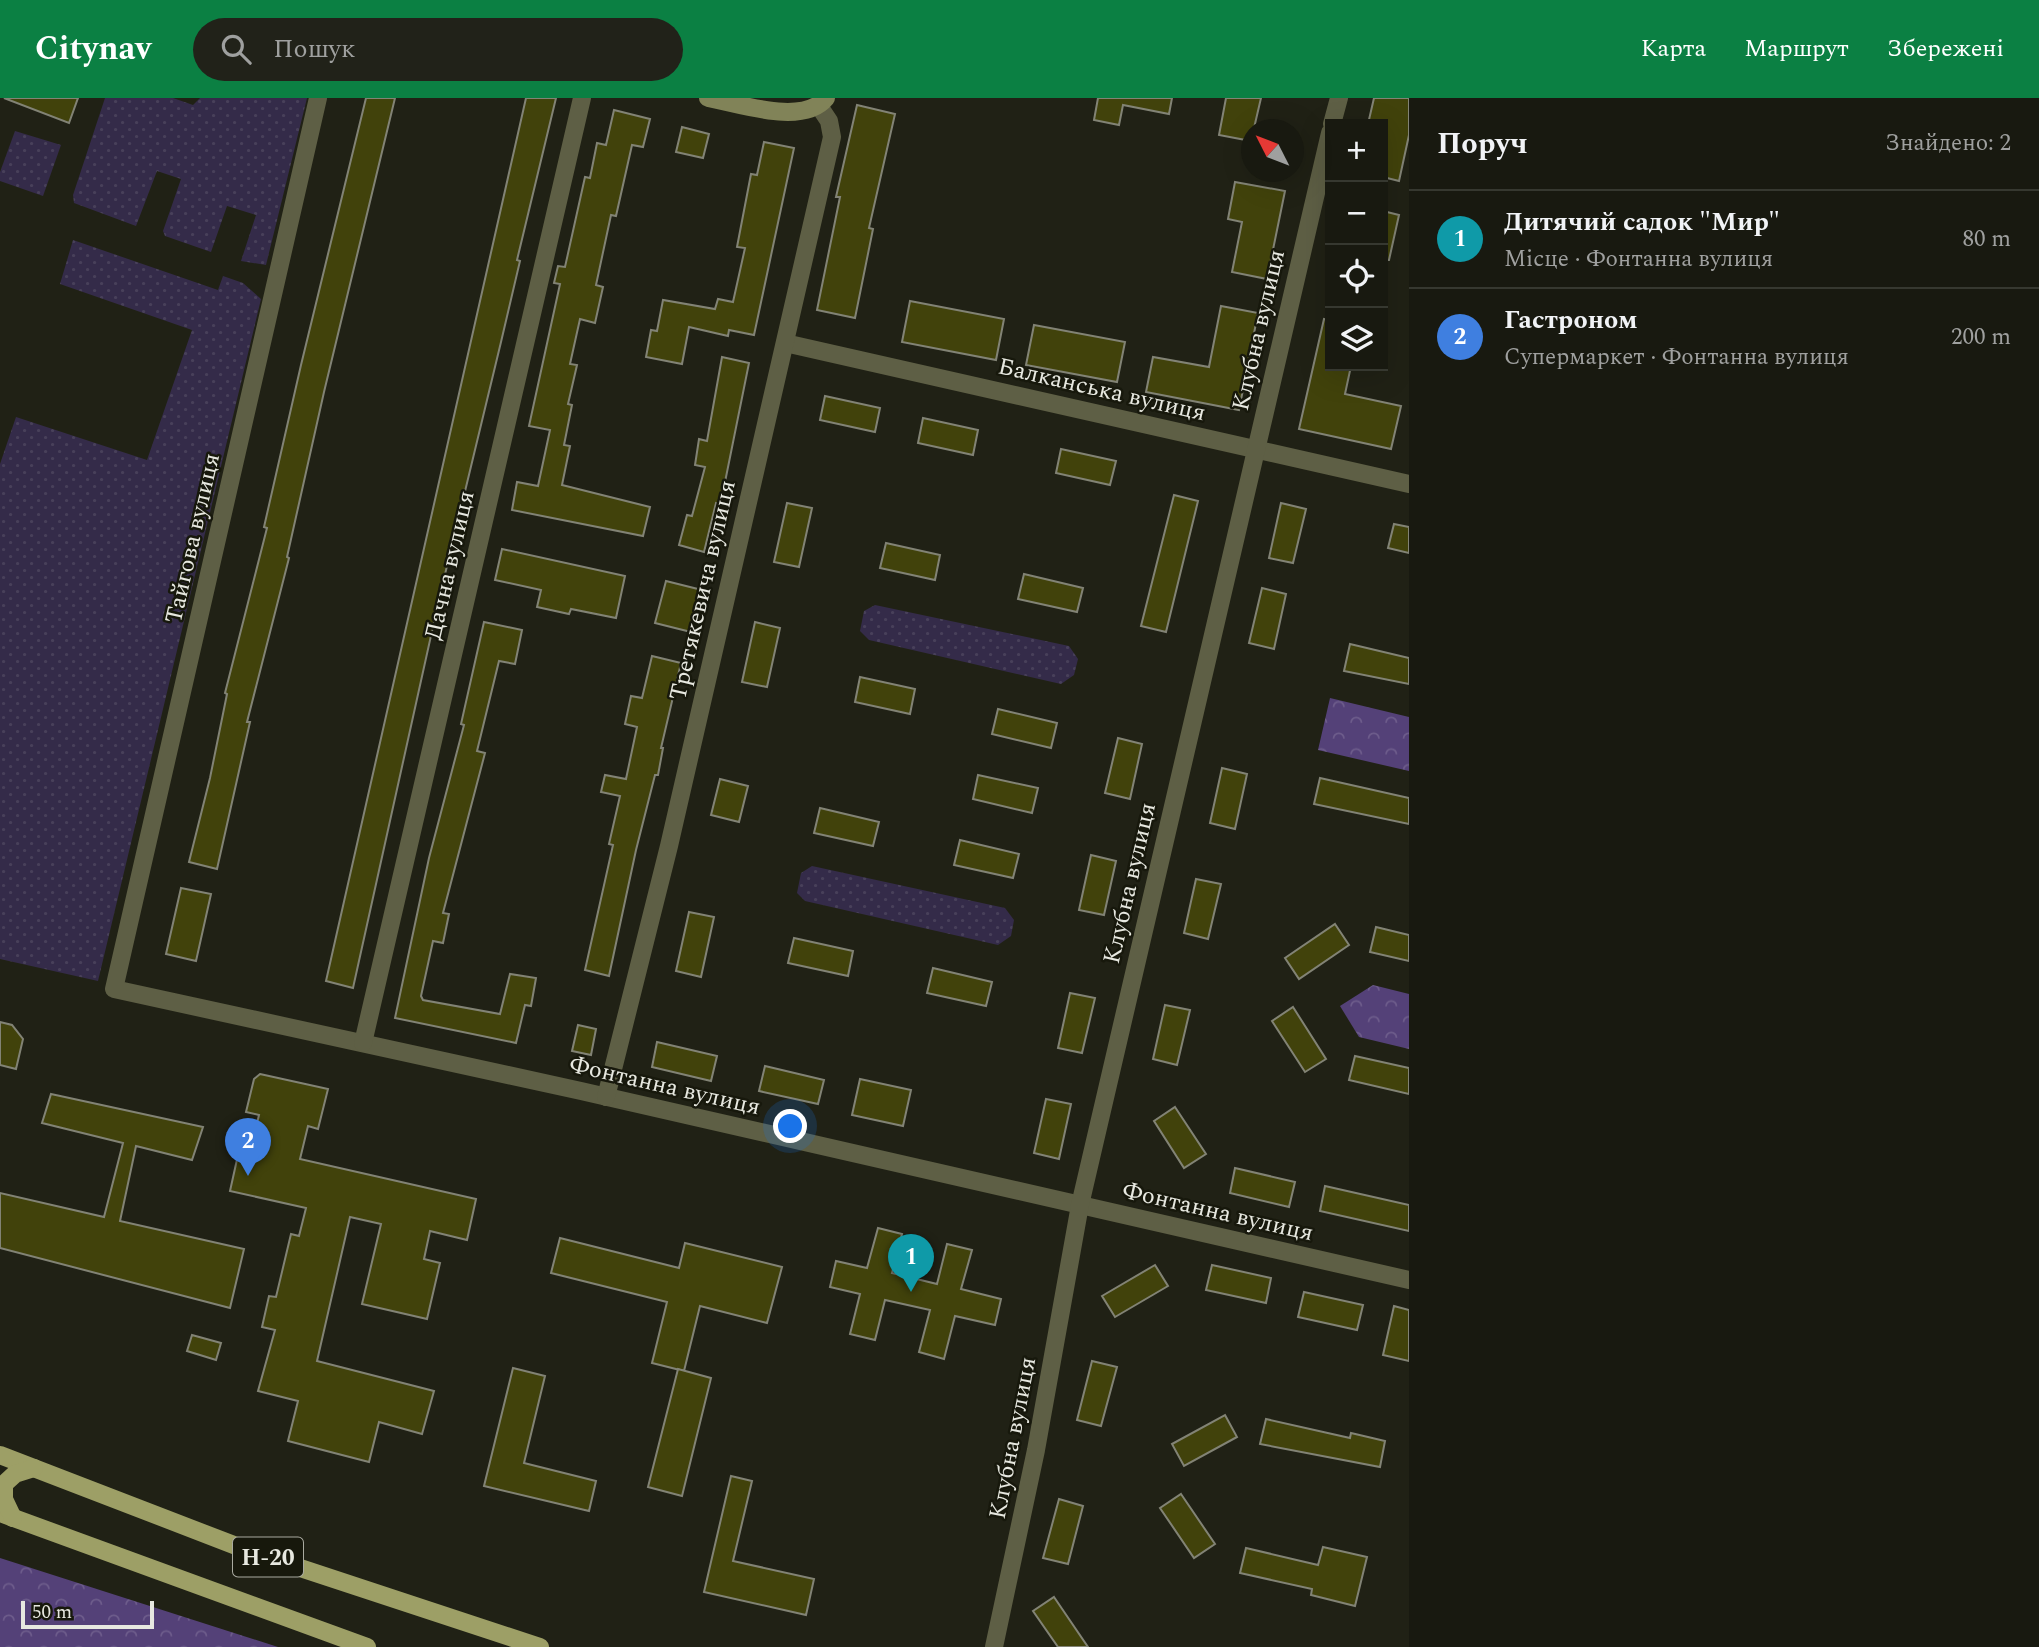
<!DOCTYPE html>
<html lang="uk">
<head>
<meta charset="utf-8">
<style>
	:root { --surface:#181910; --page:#212219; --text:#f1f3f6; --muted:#9fa09f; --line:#363830; --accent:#0b8043 }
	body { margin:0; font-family:Spectral,serif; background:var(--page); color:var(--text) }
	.controls { position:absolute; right:21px; top:21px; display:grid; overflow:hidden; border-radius:0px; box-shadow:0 7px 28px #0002 }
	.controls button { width:63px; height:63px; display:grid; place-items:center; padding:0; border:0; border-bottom:2px solid var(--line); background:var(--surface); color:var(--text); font:35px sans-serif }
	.compass { position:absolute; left:1241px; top:21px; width:63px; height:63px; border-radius:50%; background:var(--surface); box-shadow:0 7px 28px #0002; rotate:312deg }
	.scale { position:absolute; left:21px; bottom:18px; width:133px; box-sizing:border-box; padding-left:7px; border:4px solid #e7e8e0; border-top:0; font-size:19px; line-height:24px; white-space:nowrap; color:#e7e8e0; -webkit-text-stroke:5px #17180c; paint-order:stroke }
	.you { position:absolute; left:791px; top:1029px; width:24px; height:24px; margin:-18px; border:5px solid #fff; border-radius:50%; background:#1a73e8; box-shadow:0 0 0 10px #1a73e833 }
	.badge { display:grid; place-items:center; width:46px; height:46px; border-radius:50%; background:var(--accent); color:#fff; font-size:23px; font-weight:700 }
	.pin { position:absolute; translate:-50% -58px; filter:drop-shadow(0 2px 4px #0008) }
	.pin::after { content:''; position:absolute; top:37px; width:24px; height:21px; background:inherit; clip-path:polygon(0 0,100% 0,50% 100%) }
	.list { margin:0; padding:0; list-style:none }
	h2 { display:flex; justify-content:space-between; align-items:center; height:91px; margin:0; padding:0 28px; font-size:30px }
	h2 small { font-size:23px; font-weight:400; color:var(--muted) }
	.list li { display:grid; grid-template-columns:46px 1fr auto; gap:21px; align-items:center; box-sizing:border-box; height:98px; padding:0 28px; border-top:2px solid var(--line) }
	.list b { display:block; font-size:26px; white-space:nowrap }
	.list p { margin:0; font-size:23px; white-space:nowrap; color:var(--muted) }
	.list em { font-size:23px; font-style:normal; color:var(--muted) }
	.icon { flex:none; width:38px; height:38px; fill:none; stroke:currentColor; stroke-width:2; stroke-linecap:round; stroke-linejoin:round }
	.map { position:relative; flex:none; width:1409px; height:1549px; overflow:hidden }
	header { display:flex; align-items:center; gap:42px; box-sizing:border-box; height:98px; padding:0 35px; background:var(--accent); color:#fff }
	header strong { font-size:33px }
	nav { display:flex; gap:38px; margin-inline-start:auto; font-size:24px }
	.search { width:490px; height:63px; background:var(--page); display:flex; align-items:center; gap:18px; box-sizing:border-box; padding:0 24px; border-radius:38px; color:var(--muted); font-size:26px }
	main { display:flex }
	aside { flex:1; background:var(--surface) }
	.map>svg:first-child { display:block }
</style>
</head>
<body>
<header>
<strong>Citynav</strong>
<div class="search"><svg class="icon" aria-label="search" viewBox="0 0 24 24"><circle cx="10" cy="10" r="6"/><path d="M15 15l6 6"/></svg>Пошук</div>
<nav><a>Карта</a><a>Маршрут</a><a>Збережені</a></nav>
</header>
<main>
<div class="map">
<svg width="1409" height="1549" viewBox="0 0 1409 1549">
	<defs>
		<pattern id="grass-dots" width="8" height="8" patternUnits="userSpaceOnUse" patternTransform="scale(1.75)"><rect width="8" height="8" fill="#342b49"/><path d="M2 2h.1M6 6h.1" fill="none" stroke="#48405a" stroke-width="1.8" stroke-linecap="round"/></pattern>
		<pattern id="forest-crowns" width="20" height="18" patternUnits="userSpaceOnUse" patternTransform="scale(1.75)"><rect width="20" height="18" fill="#544178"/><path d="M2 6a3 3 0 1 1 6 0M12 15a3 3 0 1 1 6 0" fill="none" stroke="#6d5c8b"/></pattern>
	</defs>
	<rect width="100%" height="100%" fill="#202115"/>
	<g fill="url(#grass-dots)">
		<path d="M105,0h68l20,7 7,-7h107l-41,167 -25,-4 15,-46 -29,-9 -16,46 -46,-16 -2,-5 18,-52 -24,-8 -21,55 -62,-23 -1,-8z"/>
		<path d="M15,33l46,14 -18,51 -43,-15v-9z"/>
		<path d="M73,142l145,50 5,-14 20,7 18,16 -163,682 -98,-22v-495l16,-47 131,43 45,-130 -132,-46z"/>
		<path d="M875,507l194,41 9,13 -4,16 -13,9 -192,-44 -9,-9 4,-20z"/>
		<path d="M812,768l193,42 9,12 -3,16 -13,9 -193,-44 -8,-8 4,-20z"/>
	</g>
	<g fill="url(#forest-crowns)">
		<path d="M1330,600l79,19v54l-91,-21z"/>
		<path d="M1373,887l36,9v55l-50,-12 -19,-31z"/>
		<path d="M0,1460l278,89h-278z"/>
	</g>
	<g fill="#41420b" stroke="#828375" stroke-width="2">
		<path d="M4,0h74l-9,25z"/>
		<path d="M366,0h29l-71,294 -37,165 2,1 -42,164h3l-33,147 -28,-7 21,-84 17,-84 -2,-1 42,-165 -3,-1 37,-162z"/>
		<path d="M526,0h30l-39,162 3,1 -19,81 -61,253 -87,393 -27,-7z"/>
		<path d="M1098,0h74l-3,16 -46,-9 -4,20 -25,-5z"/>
		<path d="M1226,0h35l-10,43 -32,-6z"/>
		<path d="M1374,0h35v37l-10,46 -16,-4v-53h-15z"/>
		<path d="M857,7l38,9 -26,114 4,1 -18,89 -38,-8 23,-113h-4z"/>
		<path d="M614,12l36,9 -7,28 -11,-2 -16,71 -5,-1 -15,70 7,2 -8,36 -15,-4 -10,45 7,1 -9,39 4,1 -8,40 6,1 -8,39 88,22 -7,29 -131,-26 5,-28 21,4 12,-56 -21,-4 31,-142 -6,-1 4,-17 7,1 20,-90 5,1 7,-35 9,2z"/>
		<path d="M682,29l27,7 -6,24 -27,-6z"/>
		<path d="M764,44l30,6 -40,187 -25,-5 -1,6 -39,-9 -7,37 -36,-7 5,-27 6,1 6,-31 52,9 3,-10 15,3 12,-54 -8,-1 14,-73 6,1z"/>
		<path d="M1235,84l50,9 -18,88 -35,-7 10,-50 -14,-3z"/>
		<path d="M1383,113l16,4 -10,45h-6z"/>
		<path d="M910,203l94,18 -8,41 -94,-18z"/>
		<path d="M1221,208l37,7 -19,97 -93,-18 7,-35 56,10z"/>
		<path d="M1324,221l6,1v46h21l-6,28 56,12 -10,43 -92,-20z"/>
		<path d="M1034,227l91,17 -8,40 -91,-17z"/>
		<path d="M722,259l27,6 -25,124 -5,17 -3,-1 -12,49 -25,-7 8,-30 5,1 13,-49 -10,-2 4,-26 8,2z"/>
		<path d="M825,298l55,12 -5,24 -55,-12z"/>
		<path d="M923,320l55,12 -5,25 -55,-12z"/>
		<path d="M1061,351l55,12 -6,24 -54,-12z"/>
		<path d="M1174,397l24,6 -32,131 -25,-6z"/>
		<path d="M787,405l25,5 -13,59 -25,-5z"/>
		<path d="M1281,405l25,6 -13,54 -24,-5z"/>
		<path d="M1394,426l15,3v26l-21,-5z"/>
		<path d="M886,445l54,12 -5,25 -55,-12z"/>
		<path d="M502,451l123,27 -9,42 -45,-9 -2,5 -32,-7 4,-17 -46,-10z"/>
		<path d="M1024,476l59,14 -6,24 -59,-13z"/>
		<path d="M666,483l36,9 -11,42 -36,-9z"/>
		<path d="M1262,490l24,6 -12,55 -25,-6z"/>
		<path d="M484,524l38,8 -7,34 -16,-3 -22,90 8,2 -42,160 6,1 -6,29 -10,-2 -12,55 2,4 77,14 10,-40 26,4 -5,28 -6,-1 -9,38 -121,-25 34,-160 35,-133 -3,-1z"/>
		<path d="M755,524l25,6 -13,59 -25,-5z"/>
		<path d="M1350,546l59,14v26l-65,-13z"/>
		<path d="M652,558l29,7 -20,85h2l-5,27h-3l-19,75 -27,126 -24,-6 28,-125 -4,-1 11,-48 -19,-4 4,-17 21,4 11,-52 -12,-3 6,-28 11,2z"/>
		<path d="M860,579l55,12 -5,25 -55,-12z"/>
		<path d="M998,611l59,14 -6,25 -59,-14z"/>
		<path d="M1118,640l24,6 -12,55 -25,-6z"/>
		<path d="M1222,670l25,6 -12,55 -25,-6z"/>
		<path d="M978,677l60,13 -6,25 -59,-14z"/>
		<path d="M1320,680l89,20v26l-95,-20z"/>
		<path d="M720,681l28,7 -9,36 -28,-7z"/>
		<path d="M820,710l59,14 -6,24 -59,-13z"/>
		<path d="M960,742l59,14 -6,24 -59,-13z"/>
		<path d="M1091,757l25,6 -12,54 -25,-5z"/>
		<path d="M1196,781l25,5 -13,55 -24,-6z"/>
		<path d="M181,790l30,6 -15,67 -30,-7z"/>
		<path d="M689,814l25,5 -13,60 -25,-6z"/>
		<path d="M1335,826l14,21 -50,34 -14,-21z"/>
		<path d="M1376,829l33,8v26l-39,-9z"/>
		<path d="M794,840l59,13 -5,25 -60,-13z"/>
		<path d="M933,870l59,14 -6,24 -59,-13z"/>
		<path d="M1070,895l25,5 -13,55 -24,-5z"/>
		<path d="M1165,907l25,5 -13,55 -24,-6z"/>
		<path d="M1293,909l33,52 -21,13 -33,-51z"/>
		<path d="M0,924l12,3 11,14 -7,30 -16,-4z"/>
		<path d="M578,927l18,4 -5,26 -19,-4z"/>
		<path d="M657,944l60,14 -6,25 -59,-14z"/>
		<path d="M1355,958l54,12v26l-60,-14z"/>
		<path d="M765,968l59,14 -6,24 -59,-13z"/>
		<path d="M260,976l68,15 -10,40 -10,-3 -8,33 176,40 -9,41 -37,-9 -6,28 16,4 -13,56 -65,-15 19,-80 -31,-7 -33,144 117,30 -12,43 -43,-12 -10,40 -81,-21 10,-40 -40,-10 17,-61 -13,-3 7,-31 7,1 15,-63 8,2 7,-28 -76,-17 10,-45 11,2 8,-33 -13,-3 8,-33z"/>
		<path d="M860,981l51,11 -8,36 -51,-11z"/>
		<path d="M51,996l152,33 -11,33 -56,-14 -16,75 124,28 -14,59 -230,-60v-55l104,24 19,-74 -81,-20z"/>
		<path d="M1046,1001l25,5 -12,55 -25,-6z"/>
		<path d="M1175,1009l31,47 -22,14 -30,-47z"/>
		<path d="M1235,1070l60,14 -6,25 -59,-14z"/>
		<path d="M1325,1088l84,19v26l-89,-20z"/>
		<path d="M878,1130l24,6 -10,39 45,11 10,-40 25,6 -11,39 40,10 -6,26 -40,-9 -11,43 -25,-7 11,-42 -45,-10 -10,40 -25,-6 10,-40 -30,-7 6,-26 31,7z"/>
		<path d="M560,1140l119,30 6,-25 97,24 -15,56 -67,-17 -16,65 -32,-8 15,-61 -116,-29z"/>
		<path d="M1155,1167l13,21 -53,31 -13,-21z"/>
		<path d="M1212,1167l59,13 -5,25 -60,-13z"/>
		<path d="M1304,1194l59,13 -6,25 -59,-13z"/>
		<path d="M1394,1208l15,4v51l-26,-6z"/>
		<path d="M192,1237l29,8 -5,17 -29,-9z"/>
		<path d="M1092,1263l25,6 -16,59 -24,-6z"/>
		<path d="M513,1270l32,8 -21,87 72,18 -7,30 -105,-25z"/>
		<path d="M678,1271l33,9 -29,118 -34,-9z"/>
		<path d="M1225,1317l12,22 -53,29 -12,-22z"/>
		<path d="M1266,1321l84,19 1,-5 34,8 -5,26 -120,-23z"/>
		<path d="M731,1378l21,5 -19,80 81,18 -8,36 -102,-23z"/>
		<path d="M1181,1396l34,50 -21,14 -34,-50z"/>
		<path d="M1059,1401l24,7 -15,58 -25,-6z"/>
		<path d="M1323,1449l44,10 -12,49 -44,-11 1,-6 -72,-16 6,-25 72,17z"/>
		<path d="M1054,1499l34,50h-30l-25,-36z"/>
	</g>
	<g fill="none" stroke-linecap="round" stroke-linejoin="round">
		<g stroke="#5e5f45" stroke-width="18">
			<path d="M318,0l-204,891 467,102 828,189"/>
			<path d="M1332,26l7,-26"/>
			<path d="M785,245l624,141"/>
			<path d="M363,945l219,-945"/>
			<path d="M606,999l63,-251 163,-709 -3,-16 -10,-15"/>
			<path d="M994,1549l42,-197 44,-245 250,-1072"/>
		</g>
		<path stroke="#818358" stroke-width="18" d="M708,0c33,6 95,28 118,0"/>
		<g stroke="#9d9f66" stroke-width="18">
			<path d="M0,1357l252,97 288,95"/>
			<path d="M0,1415l367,134"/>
			<path d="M13,1420l-9,-19v-15l11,-10 19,-6"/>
		</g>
	</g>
	<g text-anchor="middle" stroke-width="5" stroke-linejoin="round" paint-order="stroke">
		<rect fill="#17180c" stroke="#a9aaa0" stroke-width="2" x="233" y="1439.5" width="70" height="39" rx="5"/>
		<g font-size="23" font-weight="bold" fill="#e7e8e0">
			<text x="268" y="1467">Н-20</text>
		</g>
		<g font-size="24" fill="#e7e8e0" stroke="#17180c">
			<text transform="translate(1258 232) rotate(-77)" y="8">Клубна вулиця</text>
			<text transform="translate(1102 291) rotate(13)" y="8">Балканська вулиця</text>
			<text transform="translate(192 440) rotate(-77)" y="8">Тайгова вулиця</text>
			<text transform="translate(449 467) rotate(-77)" y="8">Дачна вулиця</text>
			<text transform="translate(702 492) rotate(-77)" y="8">Третякевича вулиця</text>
			<text transform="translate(1129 785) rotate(-77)" y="8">Клубна вулиця</text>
			<text transform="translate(665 987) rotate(13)" y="8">Фонтанна вулиця</text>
			<text transform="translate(1218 1113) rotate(13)" y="8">Фонтанна вулиця</text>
			<text transform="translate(1012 1340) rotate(-79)" y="8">Клубна вулиця</text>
		</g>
	</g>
</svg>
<div class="controls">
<button>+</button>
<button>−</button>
<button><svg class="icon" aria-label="locate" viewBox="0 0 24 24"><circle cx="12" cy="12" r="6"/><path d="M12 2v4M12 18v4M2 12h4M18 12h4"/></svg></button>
<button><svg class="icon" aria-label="layers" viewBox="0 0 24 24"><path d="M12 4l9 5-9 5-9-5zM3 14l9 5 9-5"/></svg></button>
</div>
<svg class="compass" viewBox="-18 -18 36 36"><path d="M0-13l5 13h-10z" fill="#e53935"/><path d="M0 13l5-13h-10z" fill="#9fa09f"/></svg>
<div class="scale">50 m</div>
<div class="you"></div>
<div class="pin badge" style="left:911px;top:1194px;background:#0f9aa8">1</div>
<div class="pin badge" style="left:248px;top:1078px;background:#3f7fe0">2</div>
</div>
<aside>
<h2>Поруч<small>Знайдено: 2</small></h2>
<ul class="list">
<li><span class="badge" style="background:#0f9aa8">1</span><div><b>Дитячий садок &quot;Мир&quot;</b><p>Місце · Фонтанна вулиця</p></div><em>80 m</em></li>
<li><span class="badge" style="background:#3f7fe0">2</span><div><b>Гастроном</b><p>Супермаркет · Фонтанна вулиця</p></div><em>200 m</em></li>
</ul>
</aside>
</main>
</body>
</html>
